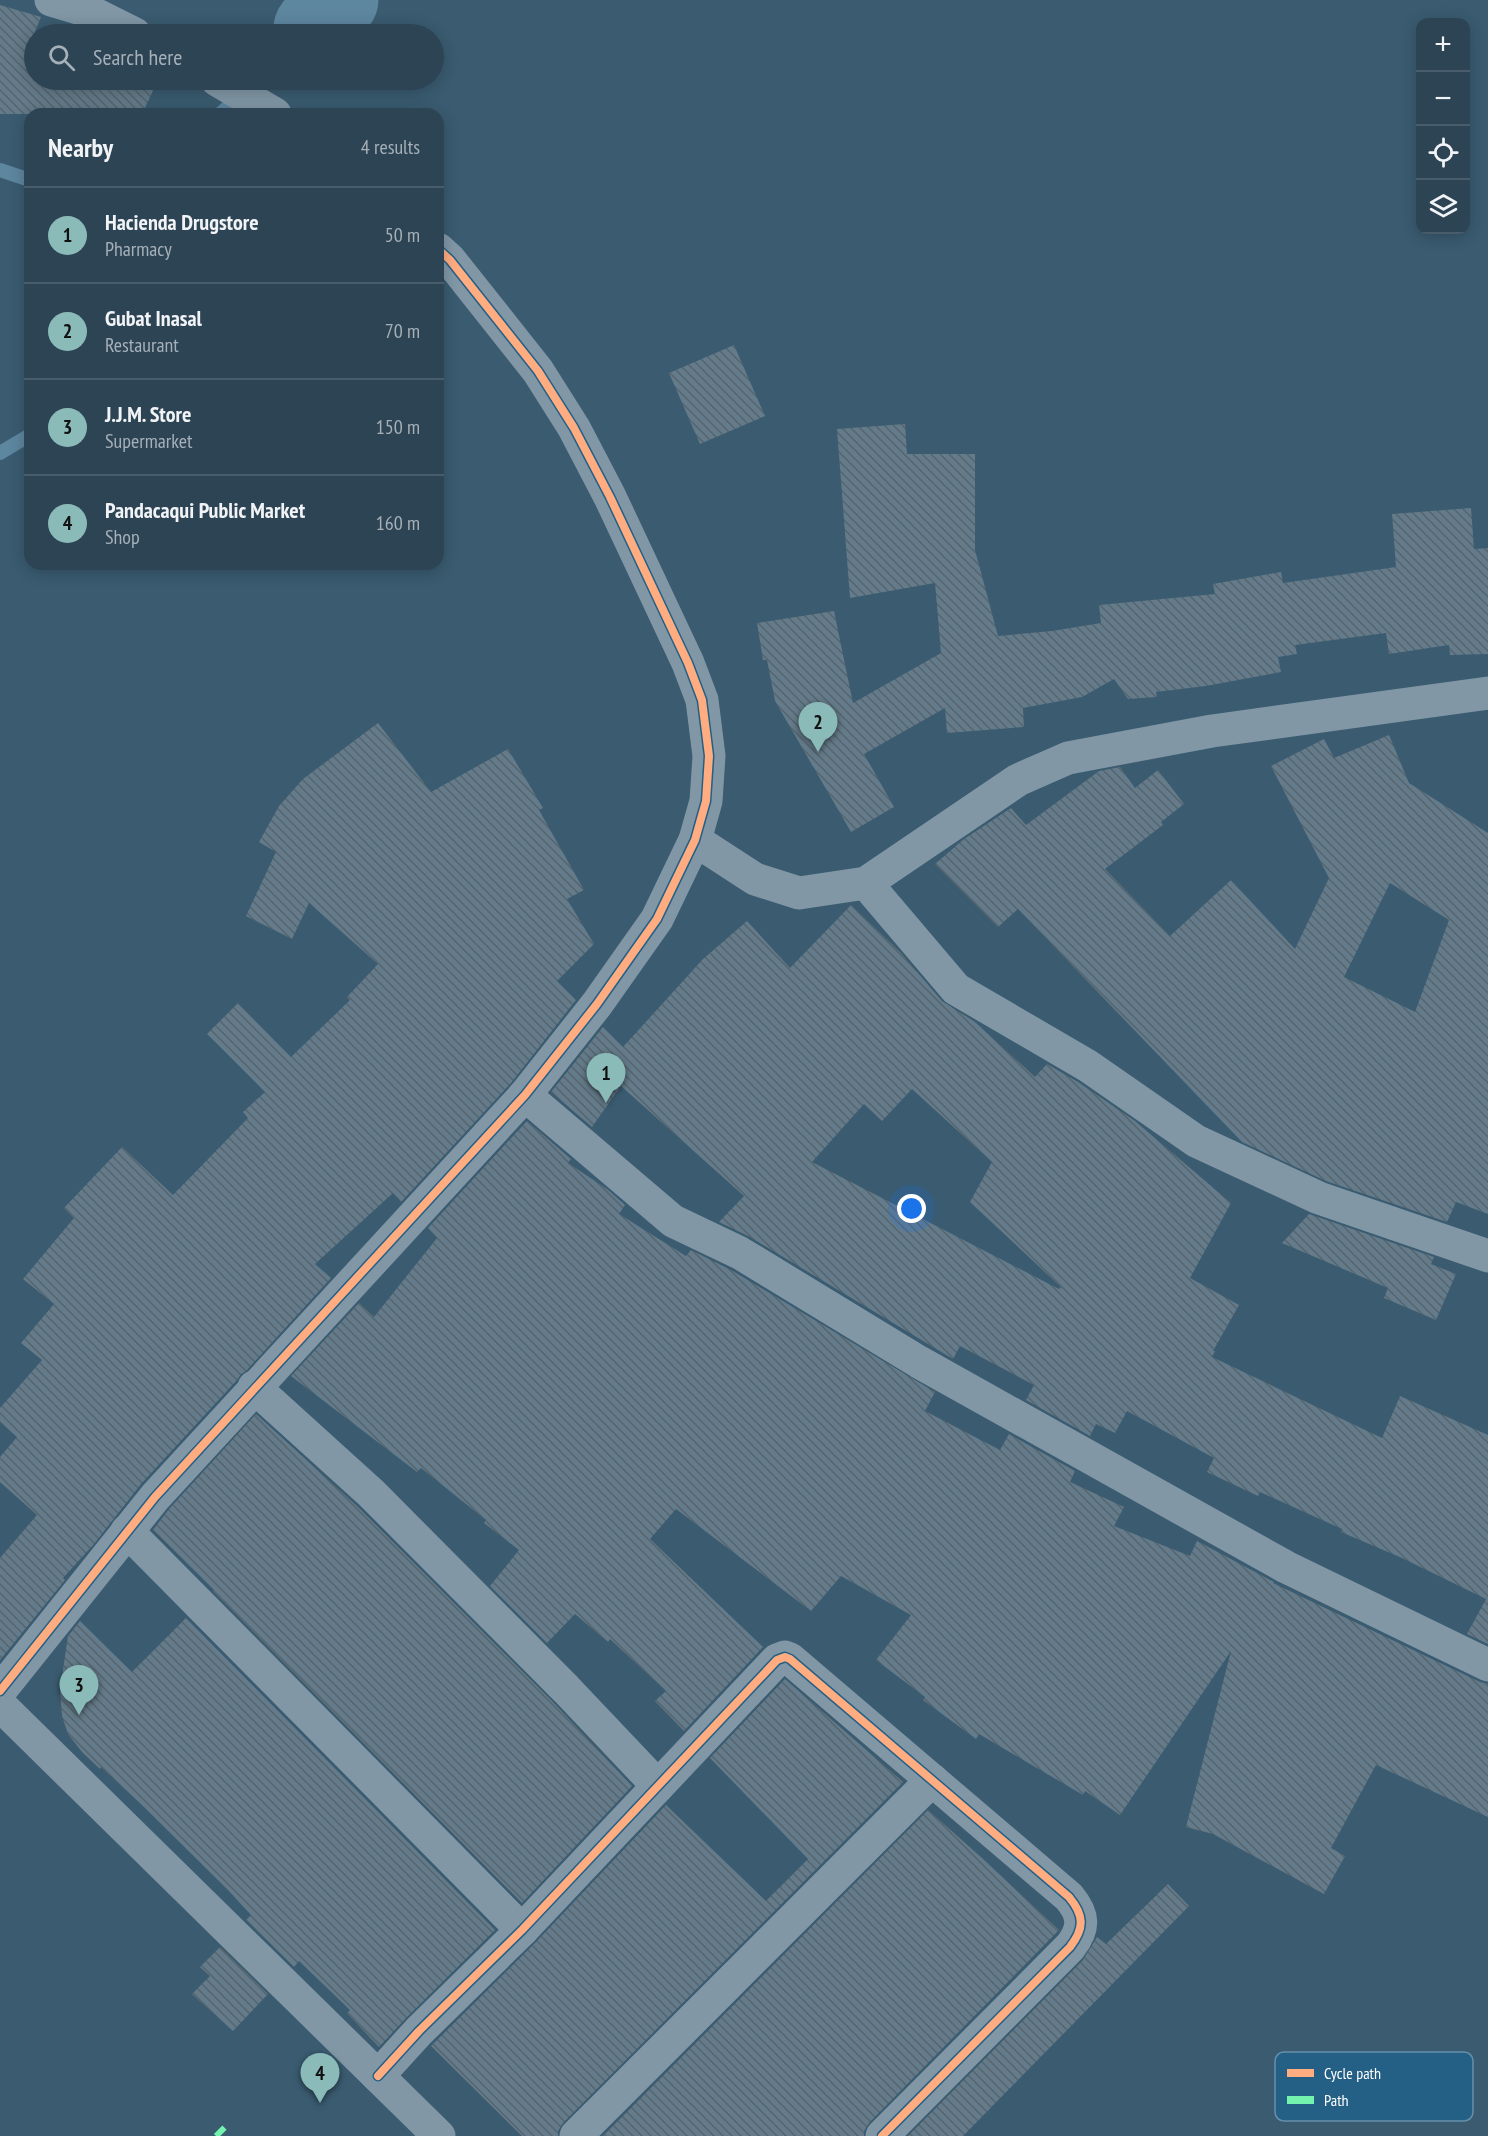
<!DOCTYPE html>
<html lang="en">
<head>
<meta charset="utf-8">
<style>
	:root { --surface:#2c4454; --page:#384e5e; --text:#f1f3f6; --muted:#a6b0b8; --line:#485c6b; --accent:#8bbbb9 }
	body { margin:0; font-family:"PT Sans Narrow",sans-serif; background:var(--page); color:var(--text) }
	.controls { position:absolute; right:18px; top:18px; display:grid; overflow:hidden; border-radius:12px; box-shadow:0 3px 15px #0003 }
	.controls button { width:54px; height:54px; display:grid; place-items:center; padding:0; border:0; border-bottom:2px solid var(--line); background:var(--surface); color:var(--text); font:30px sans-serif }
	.you { position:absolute; left:912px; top:1209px; width:21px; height:21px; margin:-15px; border:4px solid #fff; border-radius:50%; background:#1a73e8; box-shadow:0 0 0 9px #1a73e833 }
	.badge { display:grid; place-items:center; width:39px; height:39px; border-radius:50%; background:var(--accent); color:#111; font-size:20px; font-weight:700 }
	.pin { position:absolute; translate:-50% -50px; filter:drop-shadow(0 2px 3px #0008) }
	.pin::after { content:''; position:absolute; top:32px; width:21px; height:18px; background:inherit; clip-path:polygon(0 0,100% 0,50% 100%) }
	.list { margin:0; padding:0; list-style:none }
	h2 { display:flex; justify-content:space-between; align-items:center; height:78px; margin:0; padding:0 24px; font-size:26px }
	h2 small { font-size:20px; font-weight:400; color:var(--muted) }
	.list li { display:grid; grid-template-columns:39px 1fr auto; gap:18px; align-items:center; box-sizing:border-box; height:96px; padding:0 24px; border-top:2px solid var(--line) }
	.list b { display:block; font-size:22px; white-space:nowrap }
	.list p { margin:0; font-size:20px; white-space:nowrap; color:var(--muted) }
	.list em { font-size:20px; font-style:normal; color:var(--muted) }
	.icon { flex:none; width:33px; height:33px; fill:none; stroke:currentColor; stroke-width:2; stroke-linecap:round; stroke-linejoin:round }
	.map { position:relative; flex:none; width:1488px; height:2136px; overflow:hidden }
	.search { position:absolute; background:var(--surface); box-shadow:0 3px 15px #0003; left:24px; top:24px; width:420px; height:66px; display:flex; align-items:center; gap:15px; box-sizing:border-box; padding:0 21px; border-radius:33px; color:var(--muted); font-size:22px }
	.panel { position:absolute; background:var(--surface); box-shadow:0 3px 15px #0003; left:24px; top:108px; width:420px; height:462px; border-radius:18px }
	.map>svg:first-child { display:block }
</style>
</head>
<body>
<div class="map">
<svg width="1488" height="2136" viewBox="0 0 1488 2136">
	<defs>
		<pattern id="building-back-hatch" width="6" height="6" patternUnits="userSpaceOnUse" patternTransform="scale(1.5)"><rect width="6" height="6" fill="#637b8a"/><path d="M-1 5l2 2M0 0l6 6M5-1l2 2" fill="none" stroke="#58646b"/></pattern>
	</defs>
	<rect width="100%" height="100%" fill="#3a5b70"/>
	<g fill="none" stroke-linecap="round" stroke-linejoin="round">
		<g stroke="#5d869f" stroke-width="14">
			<path d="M307,34l7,-6"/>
			<path d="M220,114l38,-34"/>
			<path d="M0,170l30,10"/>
			<path d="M0,453l30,-18"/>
		</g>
		<path stroke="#5d869f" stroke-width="81" d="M314,28l24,-28"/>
	</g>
	<g fill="url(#building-back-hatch)" fill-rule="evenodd">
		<path d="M0,5l41,12 -7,17v46h124l-16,34h-142z"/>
		<path d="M734,345l31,71 -65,28 -31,-71z"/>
		<path d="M905,424l2,30h68v96l23,86 54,-5 49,-8 -2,-18 116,-11 -2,-10 68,-12 2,11 113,-16 -4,-53 79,-6 3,41 14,-1v106l-38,1 -1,-10 -60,9 -3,-21 -91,12 2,9 -19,3 3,15 -75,14 -50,6 1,5 -29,2 -14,-20 -32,18 -59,11 1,19 -77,6 -2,-25 -81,46 30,53 -43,25 -76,-131 -8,-41h-4l-6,-37 77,-12 19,92 88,-50 -6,-70 -85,15 -13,-169z"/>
		<path d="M378,723l53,69 77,-43 35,59 -4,2 45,80 -17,9 27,45 -37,37 19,19 -65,83 -110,119 -8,-9 -78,71 16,14 -85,93 -5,3 -4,6 -96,104 -47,60 -31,34 2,2 -65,80v-102l37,-43 -37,-33v-25l17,-20 -17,-15v-14l42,-48 -21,-17 33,-39 -31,-25 51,-61 -10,-10 58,-61 51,48 75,-77 -5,-6 22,-20 -58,-58 31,-31 53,54 59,-57 -3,-3 31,-33 -69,-61 -17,36 -46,-23 30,-64 -17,-10 20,-36 24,-27z"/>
		<path d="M1389,735l20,48 79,50v381l-32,-12 -9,20 -121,-41 -84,-39 -224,-233 -20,18 -63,-63 29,-25 47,-31 15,17 73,-54 21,-4 15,21 23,-18 26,34 -23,18 2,3 -58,44 65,67 61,-56 64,69 34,-71 -58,-112 53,-27 10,19zM1390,883l59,37 -34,92 -71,-35z"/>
		<path d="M851,905l49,47 42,49 33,21 60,55 12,-13 31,18 57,39 96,82 -41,75 49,27 -26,46h2l-3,6 170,81 18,-42 88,39v209l-21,-10 19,-35 -84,-41 -61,-26 1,-3 -82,-37 -2,4 -51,-24 7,-14 -87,-47 -12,22 -19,-9 -6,12 -64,-36 8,-15 -74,-39 -7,13 -203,-122 -31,-15 25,-26 -123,-110 -29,41 -41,-35 52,-65 20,20 80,-88 44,-38 43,47zM912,1089l80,73 -22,40 91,85 -2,2 -247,-127 52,-58 18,17z"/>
		<path d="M527,1121l44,38 -3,4 39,26 18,16 -6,9 67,42 5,-6 40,20 204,122 -10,19 75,39 9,-16 66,37 -5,11 54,25 -10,19 76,30 7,-15 77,41 -1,1 207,99 8,2v133l-112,-52 -45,83 14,8 -21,38 -111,-60 -27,-7 45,-176 -111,164 -35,-24 -2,4 -104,-61 -3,5 -53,-39 2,-3 -49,-37 35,-45 -70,-39 -30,35 -135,-102 -26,30 113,108 -79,84 -29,-30 11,-10 -56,-52 -2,3 -33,-28 -28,29 -57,-57 29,-36 -35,-27 2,-3 -65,-52 -4,4 -126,-96 68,-73 15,14 63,-79 -9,-10z"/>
		<path d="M1309,1214l125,43 -3,7 25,10 -20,46 -52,-22 4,-10 -106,-45z"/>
		<path d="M256,1414l102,93 195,195 79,84 -110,117 -309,-312 1,-1 -61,-60 16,-21z"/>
		<path d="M186,1618l309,312 -89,88 -27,29 -32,-34 3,-3 -51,-49 -5,6 -48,-47 5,-5 -23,-25 -85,-84 -42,-39 -1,2 -18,-17 -14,-18 -6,-18 -2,-26 8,-54 12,-15 52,51z"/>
		<path d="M785,1679l118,103 -340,341 -5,8v5h-36l-91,-90 104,-103 131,-138 100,96 42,-42 -98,-101z"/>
		<path d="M928,1810l54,48 77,72 -190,193 -5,8v5h-261z"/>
		<path d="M1168,1884l21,22 -226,230h-55l175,-176 14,-23 9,7z"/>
		<path d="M220,1947l48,47 -35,37 -41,-37 18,-18 -10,-9z"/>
	</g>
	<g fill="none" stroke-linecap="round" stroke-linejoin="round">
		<g stroke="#8197a6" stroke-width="33">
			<path d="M866,883l90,106 132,77 108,75 123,57 169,58"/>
			<path d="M525,1095l148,126 67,32 179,109 367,205 202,98"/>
			<path d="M254,1387l117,106 195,196 92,97"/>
			<path d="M127,1531l395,399"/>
			<path d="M0,1705l439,431"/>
			<path d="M378,2076l41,-45 103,-101 255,-270 8,-3 5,2 279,238c15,18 16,31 1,50l-188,189"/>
			<path d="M576,2136l356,-356"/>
		</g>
		<g stroke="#8197a6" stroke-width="33">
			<path d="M51,0l40,12 44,22"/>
			<path d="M217,80l58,34"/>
			<path d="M695,840l60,39 44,14 67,-10 152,-103 50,-22 144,-27 276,-38"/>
			<path d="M0,1691l155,-194 370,-402 72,-91 60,-85 38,-79 11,-39 3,-45 -7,-56 -14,-37 -78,-166 -36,-69 -36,-57 -88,-111 -12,-11"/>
		</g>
		<path stroke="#73f3ae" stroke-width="6" stroke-dasharray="12 6" stroke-linecap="butt" d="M216,2136l10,-10"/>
		<g stroke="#246086" stroke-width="11">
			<g id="cycleway">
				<path d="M0,1691l155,-194 370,-402 72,-91 60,-85 38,-79 11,-39 3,-45 -7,-56 -14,-37 -78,-166 -36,-69 -36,-57 -88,-111 -12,-11"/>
				<path d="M378,2076l41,-45 103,-101 255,-270 8,-3 5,2 279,238c15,18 16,31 1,50l-188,189"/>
			</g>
		</g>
		<use href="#cycleway" stroke="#ffac80" stroke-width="8"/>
	</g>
	<rect x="1275" y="2052" width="198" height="69" rx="9" fill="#246086" stroke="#6690aa" stroke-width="1.5"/>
	<rect x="1287" y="2069" width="27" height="8" fill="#ffac80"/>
	<rect x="1287" y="2096" width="27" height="8" fill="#73f3ae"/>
	<g font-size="16" fill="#fff">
		<text x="1324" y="2079">Cycle path</text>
		<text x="1324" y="2106">Path</text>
	</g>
</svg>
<div class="controls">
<button>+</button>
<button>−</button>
<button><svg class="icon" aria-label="locate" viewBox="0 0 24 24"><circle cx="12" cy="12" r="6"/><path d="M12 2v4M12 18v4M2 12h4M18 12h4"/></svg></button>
<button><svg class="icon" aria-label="layers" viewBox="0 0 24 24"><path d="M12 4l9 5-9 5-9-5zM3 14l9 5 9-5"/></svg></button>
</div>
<div class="you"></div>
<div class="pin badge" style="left:606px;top:1103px">1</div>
<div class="pin badge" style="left:818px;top:752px">2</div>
<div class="pin badge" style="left:79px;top:1715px">3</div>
<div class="pin badge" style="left:320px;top:2103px">4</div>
<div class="search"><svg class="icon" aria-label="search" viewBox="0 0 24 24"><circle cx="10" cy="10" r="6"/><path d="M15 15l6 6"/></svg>Search here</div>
<section class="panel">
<h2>Nearby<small>4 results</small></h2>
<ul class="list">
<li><span class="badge">1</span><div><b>Hacienda Drugstore</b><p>Pharmacy</p></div><em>50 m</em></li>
<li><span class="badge">2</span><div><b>Gubat Inasal</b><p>Restaurant</p></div><em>70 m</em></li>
<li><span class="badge">3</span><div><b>J.J.M. Store</b><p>Supermarket</p></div><em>150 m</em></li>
<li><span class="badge">4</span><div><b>Pandacaqui Public Market</b><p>Shop</p></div><em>160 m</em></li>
</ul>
</section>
</div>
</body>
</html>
